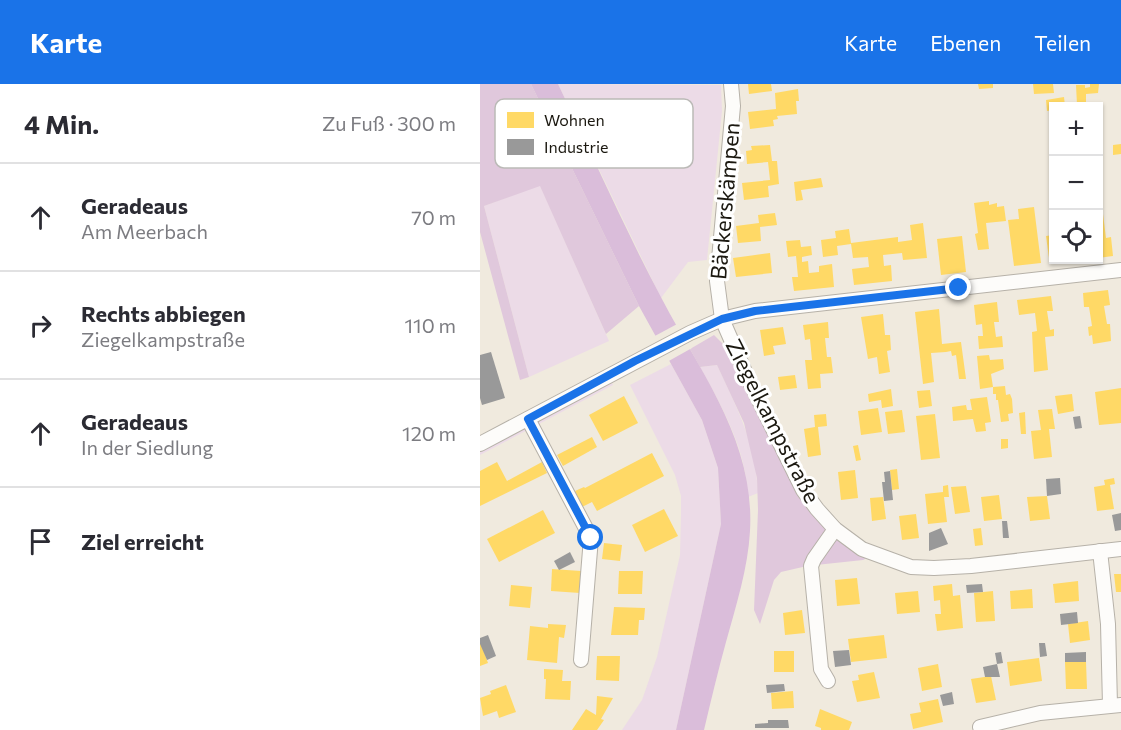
<!DOCTYPE html>
<html lang="de">
<head>
<meta charset="utf-8">
<style>
	:root { --surface:#fff; --page:#f2f2f3; --text:#2b2b33; --muted:#7c7c81; --line:#e1e1e2; --accent:#1a73e8 }
	body { margin:0; font-family:Commissioner,sans-serif; background:var(--page); color:var(--text) }
	.controls { position:absolute; right:18px; top:18px; display:grid; overflow:hidden; border-radius:0px; box-shadow:0 2px 4px #0004 }
	.controls button { width:54px; height:54px; display:grid; place-items:center; padding:0; border:0; border-bottom:2px solid var(--line); background:var(--surface); color:var(--text); font:30px sans-serif }
	.stop { position:absolute; width:18px; height:18px; margin:-14px; border:4px solid #1a73e8; border-radius:50%; background:#fff }
	.stop.end { background:#1a73e8; border-color:#fff; box-shadow:0 2px 6px #0008 }
	.list { margin:0; padding:0; list-style:none }
	h2 { display:flex; justify-content:space-between; align-items:center; height:78px; margin:0; padding:0 24px; font-size:26px }
	h2 small { font-size:20px; font-weight:400; color:var(--muted) }
	.list li { display:grid; grid-template-columns:39px 1fr auto; gap:18px; align-items:center; box-sizing:border-box; height:108px; padding:0 24px; border-top:2px solid var(--line) }
	.list b { display:block; font-size:22px; white-space:nowrap }
	.list p { margin:0; font-size:20px; white-space:nowrap; color:var(--muted) }
	.list em { font-size:20px; font-style:normal; color:var(--muted) }
	.icon { flex:none; width:33px; height:33px; fill:none; stroke:currentColor; stroke-width:2; stroke-linecap:round; stroke-linejoin:round }
	.map { position:relative; flex:none; width:641px; height:646px; overflow:hidden }
	header { display:flex; align-items:center; gap:36px; box-sizing:border-box; height:84px; padding:0 30px; background:var(--accent); color:#fff }
	header strong { font-size:28px }
	nav { display:flex; gap:33px; margin-inline-start:auto; font-size:21px }
	main { display:flex }
	aside { flex:1; background:var(--surface) }
	.map>svg:first-child { display:block }
</style>
</head>
<body>
<header>
<strong>Karte</strong>
<nav><a>Karte</a><a>Ebenen</a><a>Teilen</a></nav>
</header>
<main>
<aside>
<h2>4 Min.<small>Zu Fuß · 300 m</small></h2>
<ul class="list">
<li><svg class="icon" aria-label="ahead" viewBox="0 0 24 24"><path d="M12 20V5M6 11l6-6 6 6"/></svg><div><b>Geradeaus</b><p>Am Meerbach</p></div><em>70 m</em></li>
<li><svg class="icon" aria-label="right" viewBox="0 0 24 24"><path d="M7 20v-9h11M14 6l5 5-5 5"/></svg><div><b>Rechts abbiegen</b><p>Ziegelkampstraße</p></div><em>110 m</em></li>
<li><svg class="icon" aria-label="ahead" viewBox="0 0 24 24"><path d="M12 20V5M6 11l6-6 6 6"/></svg><div><b>Geradeaus</b><p>In der Siedlung</p></div><em>120 m</em></li>
<li><svg class="icon" aria-label="arrive" viewBox="0 0 24 24"><path d="M6 21V4h12l-3 4 3 4H6"/></svg><div><b>Ziel erreicht</b></div></li>
</ul>
</aside>
<div class="map">
<svg width="641" height="646" viewBox="0 0 641 646">
	<rect width="100%" height="100%" fill="#f0eade"/>
	<g fill="#ecdbe7">
		<path d="M78,0l163,1 1,26 -15,149 -19,2 -27,36z"/>
		<path d="M60,101l69,156 -80,36 -45,-171z"/>
		<path d="M191,280l31,56 16,48 3,56 -45,206h-54l20,-30 15,-43 23,-102 1,-41v-18l-6,-21 -45,-90z"/>
		<path d="M237,281c20,43 39,79 41,128l-10,4c-2,-48 -25,-89 -48,-130z"/>
		<path d="M132,299l1,2 -133,70v-3z"/>
	</g>
	<g fill="#e0c8dc">
		<path d="M0,0h51l108,222 -33,28 -66,-148 -56,20 45,171 -9,3 -40,-148z"/>
		<path d="M234,251l8,8 82,161 23,25 -20,37 -26,6 -7,8 -14,44 -6,-14 4,-100 -1,-32 -13,-55 -27,-58 -17,2 -10,-18z"/>
		<path d="M356,455l33,18 -6,3 -47,5z"/>
	</g>
	<path fill="#dabdda" d="M51,0h27c35,72 67,146 105,217 39,74 92,141 87,230 -2,37 -14,75 -24,111 -8,29 -15,58 -22,88h-28l45,-206 -3,-56 -16,-48 -63,-114z"/>
	<path fill="#f0eade" d="M199,239l13,25 -25,14 -14,-25z"/>
	<g fill="#ffd966">
		<path d="M268,0h23l1,7 -23,3z"/>
		<path d="M498,0h15v4l-14,1z"/>
		<path d="M553,0h20l1,9 -20,1z"/>
		<path d="M610,0h9l-1,9 -12,1v11h-9l-1,-20h9v3l5,-1z"/>
		<path d="M318,5l1,12h-3l1,13 -20,2 1,3 -5,1 1,6 -24,3 -2,-17 28,-3 -1,-16z"/>
		<path d="M584,13l1,9h-11v4l-7,1 -1,-11z"/>
		<path d="M641,60v10l-8,1v-10z"/>
		<path d="M290,61l2,16h5l2,23 -11,2 1,11 -25,3 -2,-17 28,-3 -2,-18 -21,2 -1,-13 6,-1 -1,-4z"/>
		<path d="M341,94l2,9 -22,3 2,10 -7,1 -2,-19z"/>
		<path d="M509,117v4l8,-2v4l7,-1 2,15 -20,2 3,26 -11,1 -3,-16 3,-1 -4,-30z"/>
		<path d="M618,122h4l4,32 5,-1 2,19 -15,2z"/>
		<path d="M554,123l7,56 -27,3 -6,-46 11,-1 -1,-10z"/>
		<path d="M295,129l2,12 -17,2 1,14 -23,2 -2,-17 23,-3 -1,-8z"/>
		<path d="M443,139l4,35 -24,2 -1,-7 -19,2 1,11 7,-1 1,16 -38,4 -2,-16 17,-2 -1,-10 -15,1 -2,-14 -14,2 1,9 -15,2 -2,-17 15,-2 -1,-7 14,-2 2,14 47,-6v5l14,-2 -2,-15z"/>
		<path d="M574,151v23h-5l-3,-22z"/>
		<path d="M482,152l4,36 -25,3 -4,-36z"/>
		<path d="M320,156l1,7 10,-1 1,9 -10,2v5l6,-1 1,12 10,-1v-6l13,-2 2,23 -40,4 -2,-14h6l-2,-21 -8,1 -2,-16z"/>
		<path d="M290,169l2,20 -36,4 -3,-19z"/>
		<path d="M628,206l2,15 -6,1 3,18h3l1,17 -18,3 -1,-9 -3,1 -1,-9 4,-1 -3,-19h-5l-1,-14z"/>
		<path d="M571,212l2,15h-6l3,19 4,-1v7l-9,1 3,33 -14,2 -2,-40 5,-1 -2,-18 -16,2 -2,-15z"/>
		<path d="M517,218l2,20h-5l2,15 6,-1 1,11 -24,2 -1,-13h5l-1,-12 -6,1 -2,-20z"/>
		<path d="M459,225l3,35 19,-2 5,37h-7l-3,-24 -4,1 -1,-5 -5,1 -15,1 3,29 -11,2 -8,-72z"/>
		<path d="M403,230l2,21h5l1,15 -4,1 3,21 -11,2 -2,-17 -9,2 -7,-42z"/>
		<path d="M348,238l1,16h-4l2,19h4l2,16 -13,1 1,14 -13,1 -3,-29h7l-2,-21 -5,1 -2,-15z"/>
		<path d="M303,243l3,17 -13,2 2,8 -11,2 -4,-26z"/>
		<path d="M509,271l1,5 13,-1 1,10 -13,5 2,13 -13,2 -3,-33z"/>
		<path d="M315,291l2,13 -17,2 -2,-13z"/>
		<path d="M525,302l1,9 4,-1 2,5 1,14 -5,1 1,7 -8,1 -3,-22h-2v-6h-3v-7z"/>
		<path d="M641,304v35l-22,2 -4,-33z"/>
		<path d="M411,305l2,17 -11,2 -1,-8 -12,2 -1,-8z"/>
		<path d="M450,306l2,16 -13,2 -2,-17z"/>
		<path d="M592,310l2,17 -16,3 -3,-18z"/>
		<path d="M144,312l14,27 -35,18 -14,-26z"/>
		<path d="M507,313l4,25 -6,1 1,8 -10,1 -3,-13 -20,2 -1,-14 14,-2 1,5h5l-2,-11z"/>
		<path d="M398,324l4,24 -21,3 -3,-24z"/>
		<path d="M572,325l3,20h-6l3,28 -18,2 -3,-28 10,-1 -3,-20z"/>
		<path d="M422,326l3,22 -17,2 -3,-22z"/>
		<path d="M545,328l1,22h-5l-2,-21z"/>
		<path d="M346,330l1,12 -9,1 3,28 -13,2 -4,-28 11,-2 -1,-12z"/>
		<path d="M455,330l5,44 -19,2 -5,-44z"/>
		<path d="M112,353l5,10 -34,19 -6,-11z"/>
		<path d="M521,355h7v9l-7,1z"/>
		<path d="M378,361l3,15 -5,1 -3,-15z"/>
		<path d="M172,369l12,23 -67,35 -5,-9 -10,5 -7,-16 9,-4 1,1z"/>
		<path d="M17,378l10,19 35,-19 5,11 -67,33v-35z"/>
		<path d="M417,385l2,20 -7,1 -2,-20z"/>
		<path d="M375,386l3,28 -17,2 -3,-28z"/>
		<path d="M634,394l1,6 -5,1 4,24 -17,2 -3,-24 11,-2 -1,-5z"/>
		<path d="M468,401l1,12h-5l3,25 -19,2 -3,-30 18,-2v-6z"/>
		<path d="M486,402l4,26 -15,2 -4,-27z"/>
		<path d="M519,411l3,24 -18,2 -3,-24z"/>
		<path d="M567,412l3,23 -20,2 -3,-24z"/>
		<path d="M403,413l3,22 -14,2 -2,-23z"/>
		<path d="M184,425l14,27 -33,16 -13,-27z"/>
		<path d="M63,426l12,23 -56,29 -12,-23z"/>
		<path d="M436,430l3,24 -17,2 -3,-24z"/>
		<path d="M501,444l2,17 -8,1 -2,-17z"/>
		<path d="M124,459l18,2 -2,16 -18,-2z"/>
		<path d="M72,485l29,2 -1,22 -29,-2z"/>
		<path d="M139,487h24l-1,23h-24z"/>
		<path d="M634,490h7v18h-5z"/>
		<path d="M377,494l3,26 -23,2 -2,-26z"/>
		<path d="M598,497l1,20 -24,2 -2,-19z"/>
		<path d="M472,500l1,12 7,-1 3,33 -26,3 -2,-17h6l-1,-14 -6,1 -1,-15z"/>
		<path d="M31,501l21,2 -2,21 -21,-2z"/>
		<path d="M552,505l1,19 -22,1 -1,-18z"/>
		<path d="M438,507l2,21 -23,2 -2,-21z"/>
		<path d="M513,507l2,30 -19,1 -2,-29z"/>
		<path d="M134,523l31,1 -1,12h-5l-1,15h-27z"/>
		<path d="M322,526l3,23 -20,2 -2,-22z"/>
		<path d="M608,537l2,19 -20,3 -2,-19z"/>
		<path d="M68,540l18,1 -2,13 -5,-1 -2,26 -30,-3 3,-34 18,2z"/>
		<path d="M404,551l3,23 -36,4 -3,-23z"/>
		<path d="M0,557l8,22 -8,3z"/>
		<rect x="294" y="567" width="20" height="21"/>
		<path d="M117,572h23l-1,25 -23,-1z"/>
		<path d="M559,574l3,23 -32,5 -3,-24z"/>
		<path d="M585,578h21l1,27h-21z"/>
		<path d="M458,580l4,23 -20,4 -4,-23z"/>
		<path d="M64,585l19,1 -1,11h9l-1,19 -25,-1 1,-20h-2z"/>
		<path d="M394,588l6,26 -23,4 -5,-21 7,-1 -1,-5z"/>
		<path d="M511,592l5,24 -20,3 -5,-24z"/>
		<path d="M26,601l10,27 -17,6 -2,-7 -14,5 -3,-18 11,-4 -1,-3z"/>
		<path d="M313,607l1,17 -22,1 -1,-16z"/>
		<path d="M117,612l16,2 -12,21 3,1 -7,10h-25l14,-21 10,6z"/>
		<path d="M458,615l5,23 -30,7 -3,-15 11,-2 -2,-9z"/>
		<path d="M340,625l32,13 -3,8h-28v-2l-6,-2z"/>
	</g>
	<g fill="#999">
		<path d="M11,268l14,46 -23,7 -2,-7v-43z"/>
		<path d="M600,332l2,12 -7,1 -2,-12z"/>
		<path d="M410,387l3,29 -9,1 -2,-19h3l-1,-10z"/>
		<path d="M580,394l1,16 -14,2 -1,-17z"/>
		<path d="M641,429v17l-6,1 -3,-16z"/>
		<path d="M522,437h5l2,17h-6z"/>
		<path d="M461,444l7,16 -19,7v-18z"/>
		<path d="M90,468l5,10 -16,8 -5,-9z"/>
		<path d="M502,500l1,8 -16,1 -1,-8z"/>
		<path d="M597,528l1,11 -17,2 -1,-11z"/>
		<path d="M8,551l8,21 -9,4 -7,-16v-6z"/>
		<path d="M559,559h6l2,13 -7,1z"/>
		<path d="M369,566l2,15 -16,2 -2,-16z"/>
		<path d="M521,568l2,11 -6,1 -2,-11z"/>
		<path d="M606,568v10h-21v-9z"/>
		<path d="M517,580l3,13h-15l-2,-10z"/>
		<path d="M304,600l1,7 -18,2 -1,-8z"/>
		<path d="M472,608l2,12 -11,2 -3,-11z"/>
		<path d="M288,636h20l1,8h-34v-4l13,-1z"/>
	</g>
	<g fill="none" stroke-linecap="round" stroke-linejoin="round">
		<g stroke="#b6b1a8" stroke-width="16">
			<g id="minor">
				<path d="M251,0l2,22 -16,175 5,38 24,55 57,116 14,19 18,20 27,20 49,18 23,1 37,-2 150,-17"/>
				<path d="M48,335l63,119 -10,122"/>
				<path d="M0,360l210,-111 32,-14 33,-8 366,-41"/>
				<path d="M620,467l8,73 2,81"/>
				<path d="M348,597l-7,-12 -10,-103 3,-7 21,-30"/>
				<path d="M500,643l60,-14 81,-8"/>
			</g>
		</g>
		<use href="#minor" stroke="#fdfcfa" stroke-width="14"/>
	</g>
	<g fill="none" stroke-linecap="round" stroke-linejoin="round">
		<path stroke="#1a73e8" stroke-width="8" d="M111,454l-63,-119 107,-58 87,-42 33,-8 204,-23"/>
	</g>
	<g text-anchor="middle" stroke-width="6" stroke-linejoin="round" paint-order="stroke">
		<g font-size="22" fill="#1b1810" stroke="#fff">
			<text transform="translate(245 117) rotate(-85)" y="8">Bäckerskämpen</text>
			<text transform="translate(293 337) rotate(63)" y="8">Ziegelkampstraße</text>
		</g>
	</g>
	<rect x="15" y="15" width="198" height="69" rx="9" fill="#fff" stroke="#bbbab7" stroke-width="1.5"/>
	<rect x="27" y="28" width="27" height="16" fill="#ffd966"/>
	<rect x="27" y="55" width="27" height="16" fill="#999"/>
	<g font-size="16" fill="#1b1810">
		<text x="64" y="42">Wohnen</text>
		<text x="64" y="69">Industrie</text>
	</g>
</svg>
<div class="controls">
<button>+</button>
<button>−</button>
<button><svg class="icon" aria-label="locate" viewBox="0 0 24 24"><circle cx="12" cy="12" r="6"/><path d="M12 2v4M12 18v4M2 12h4M18 12h4"/></svg></button>
</div>
<div class="stop" style="left:111px;top:454px"></div>
<div class="stop end" style="left:479px;top:204px"></div>
</div>
</main>
</body>
</html>
